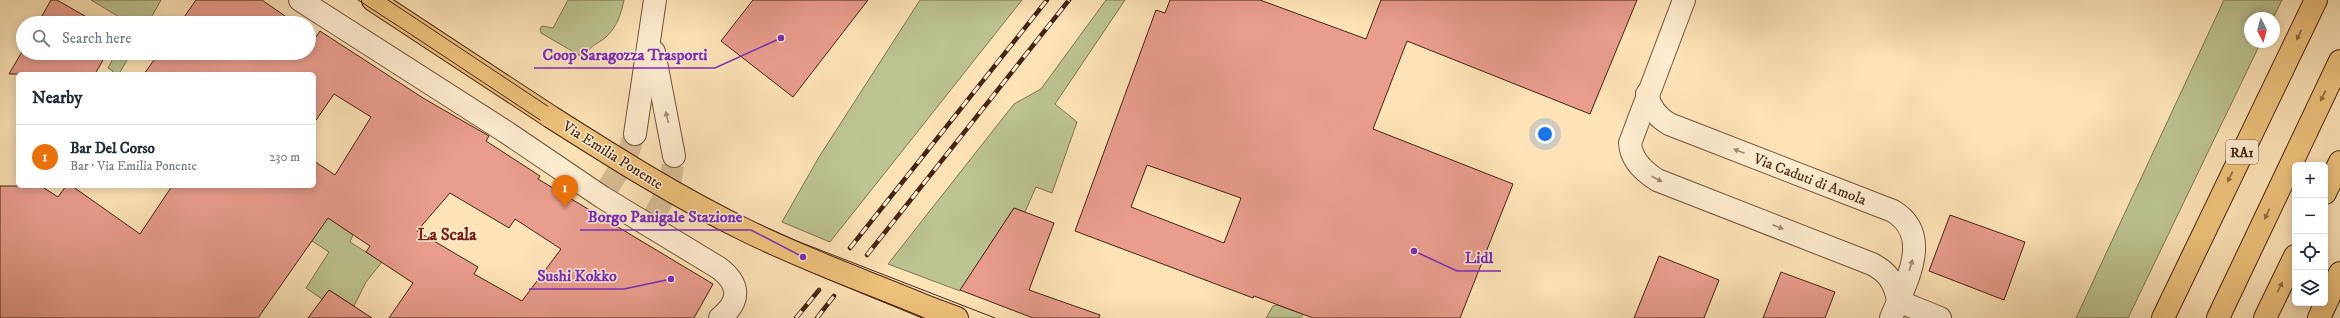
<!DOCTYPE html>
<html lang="en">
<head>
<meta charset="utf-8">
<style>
	:root { --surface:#fff; --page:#f2f2f3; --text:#1f2937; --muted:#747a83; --line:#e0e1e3; --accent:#ea580c }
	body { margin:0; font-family:"IM FELL DW Pica",serif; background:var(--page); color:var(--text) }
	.controls { position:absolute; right:12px; bottom:12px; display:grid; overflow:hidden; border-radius:6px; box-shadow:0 2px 10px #0003 }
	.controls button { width:36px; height:36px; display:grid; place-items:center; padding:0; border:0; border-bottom:1px solid var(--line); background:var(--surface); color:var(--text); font:20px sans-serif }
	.compass { position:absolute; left:2244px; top:12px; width:36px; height:36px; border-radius:50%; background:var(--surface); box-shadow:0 2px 10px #0003; rotate:174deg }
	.you { position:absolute; left:1545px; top:134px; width:14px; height:14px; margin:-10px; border:3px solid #fff; border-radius:50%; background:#1a73e8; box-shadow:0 0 0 6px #1a73e833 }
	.badge { display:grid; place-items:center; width:26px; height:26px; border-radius:50%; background:var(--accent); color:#fff; font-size:13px; font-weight:700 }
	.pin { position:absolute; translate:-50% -33px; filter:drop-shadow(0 1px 2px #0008) }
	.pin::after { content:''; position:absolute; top:21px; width:14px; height:12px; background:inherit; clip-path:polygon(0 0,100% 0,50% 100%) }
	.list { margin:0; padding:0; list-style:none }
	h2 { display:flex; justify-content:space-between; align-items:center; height:52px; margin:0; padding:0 16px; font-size:17px }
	h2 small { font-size:13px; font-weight:400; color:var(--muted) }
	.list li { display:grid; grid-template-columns:26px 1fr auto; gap:12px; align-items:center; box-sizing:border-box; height:64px; padding:0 16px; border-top:1px solid var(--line) }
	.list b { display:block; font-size:15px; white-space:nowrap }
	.list p { margin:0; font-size:13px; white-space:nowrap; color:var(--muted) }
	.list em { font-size:13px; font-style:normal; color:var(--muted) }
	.icon { flex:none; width:22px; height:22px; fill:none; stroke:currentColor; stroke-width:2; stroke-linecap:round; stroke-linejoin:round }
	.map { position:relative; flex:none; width:2340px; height:318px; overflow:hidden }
	.search { position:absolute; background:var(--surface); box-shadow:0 2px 10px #0003; left:16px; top:16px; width:300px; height:44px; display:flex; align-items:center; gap:10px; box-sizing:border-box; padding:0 14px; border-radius:22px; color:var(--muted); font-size:15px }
	.panel { position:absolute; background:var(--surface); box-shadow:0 2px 10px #0003; left:16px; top:72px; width:300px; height:116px; border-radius:6px }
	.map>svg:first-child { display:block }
</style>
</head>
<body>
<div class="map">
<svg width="2340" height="318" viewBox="0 0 2340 318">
	<rect width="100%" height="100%" fill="#fde3b6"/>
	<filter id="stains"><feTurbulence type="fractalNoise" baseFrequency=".005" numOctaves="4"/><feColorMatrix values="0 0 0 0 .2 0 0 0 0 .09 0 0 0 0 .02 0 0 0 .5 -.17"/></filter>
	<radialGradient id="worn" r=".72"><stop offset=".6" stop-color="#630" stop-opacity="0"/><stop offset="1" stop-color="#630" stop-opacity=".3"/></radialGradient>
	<g fill="#bcc491" stroke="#807452">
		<path d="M91,0h70l-13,23h-19z"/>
		<path d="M568,0h56c-3,14 -7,27 -18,37 -12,10 -14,6 -22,21l-43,-25 -1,-4 2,-3 11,2z"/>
		<path d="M920,0h102l-192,242 -48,-20 37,-65z"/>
		<path d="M1106,0h19l-70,104 22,18 -25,71 -16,-6 -11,25 -11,-4 -54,83 -72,-27 126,-160 27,-15z"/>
		<path d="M2224,0h58l-9,18h-23v24h11l-133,276h-52z"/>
		<path d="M116,53h15l-12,21h-8l2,-3 -5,-3z"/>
		<path d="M308,204l45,31 -3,7 32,20 -16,20 -12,24 -25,-16 -7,9 -16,-11 23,-36 -17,-11z"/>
		<path d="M1277,305l26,9 -2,4h-35l7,-12z"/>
	</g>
	<g fill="#e99d8d" stroke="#452512" fill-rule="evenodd">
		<path d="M51,0h6l40,23h-59z"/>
		<path d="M196,0h66l33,23h-115z"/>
		<path d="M753,0h115l-75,97 -72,-56z"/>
		<path d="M1170,0h90l106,39 15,-39h256l-47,114 -183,-73 -34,88 140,55 -53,134h-147l-59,-22 -1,2 -178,-67 81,-221 9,3zM1147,165l94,33 -17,45 -93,-36z"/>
		<path d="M320,31l103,67 66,38 -3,5 54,35 -2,3 175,105 -19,34h-305l24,-35 -47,-31 4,-6 -42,-28 -70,100h-258v-132h41l17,11 8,-11h6l68,48 32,-48h142v-25l21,14 36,-58 -37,-23 -20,29v-49h-170l15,-21h150v-20l7,4zM450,193l59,35 6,-9 46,30 -39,52 -48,-27 4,-7 -61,-36z"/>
		<path d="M23,50v3h84l-12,21h-86z"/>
		<path d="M1014,208l40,15 -25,67 71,25 -1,3h-66l-73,-28z"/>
		<path d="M1950,215l75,27 -21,58 -75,-29z"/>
		<path d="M1659,256l60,24 -15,38h-70z"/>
		<path d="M1781,272l54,20 -10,26h-62z"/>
		<path d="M329,290l43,28h-64z"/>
	</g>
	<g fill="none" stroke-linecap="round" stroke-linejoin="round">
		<g stroke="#d8bd95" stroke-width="22" stroke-dasharray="22 11" stroke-linecap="butt">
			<path d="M607,189l18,-28 10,-27"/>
			<path d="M654,216l16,-30 4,-30"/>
		</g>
		<g stroke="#73543b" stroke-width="24">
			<g id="minor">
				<path d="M300,0l206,132 96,65 117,71c21,16 22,33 1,50"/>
				<path d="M1684,0l-54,143c1,17 13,28 27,37l215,84c16,8 23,19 26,37"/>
				<path d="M654,52l20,104"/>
				<path d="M1647,94c3,14 10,23 22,30l224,87c41,25 12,73 -2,107"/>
				<path d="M635,134l20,-134"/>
				<path d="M1898,301l42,17"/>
			</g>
		</g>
		<g stroke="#452512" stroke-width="24">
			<g id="major">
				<path d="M373,0l178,117"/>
				<path d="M930,308l27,10"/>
			</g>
		</g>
		<g stroke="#452512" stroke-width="24">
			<g id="highway">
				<path d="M2325,193l15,-31"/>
				<path d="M2163,318l153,-318"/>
				<path d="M2218,318l122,-257"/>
				<path d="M2265,318l30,-62"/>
				<path d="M2319,318l21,-45"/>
			</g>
		</g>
		<use href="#minor" stroke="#feedd0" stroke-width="22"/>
		<use href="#major" stroke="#eec27b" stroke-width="22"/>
		<use href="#highway" stroke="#eec27b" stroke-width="22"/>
		<g stroke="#452512" stroke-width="1">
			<path d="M358,0c111,71 220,149 335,215 73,41 152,71 229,103"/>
			<path d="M388,0l167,111 141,85 101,45 198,77"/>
		</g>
		<g stroke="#452512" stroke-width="4.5">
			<g id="rail">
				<path d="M850,248l197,-248"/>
				<path d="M867,255l202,-255"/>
				<path d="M796,318l23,-28"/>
				<path d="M817,318l17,-22"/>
			</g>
		</g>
		<use href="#rail" stroke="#feedd0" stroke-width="3" stroke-dasharray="9" stroke-linecap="butt"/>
		<g stroke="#452512" stroke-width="24" stroke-linecap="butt">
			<path id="major-bridge" d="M551,117c63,40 126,80 194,113 60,30 123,52 185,78"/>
		</g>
		<use href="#major-bridge" stroke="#eec27b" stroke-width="22"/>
	</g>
	<defs><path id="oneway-solid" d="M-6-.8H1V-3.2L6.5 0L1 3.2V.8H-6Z"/></defs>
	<g fill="#916c41">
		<use href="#oneway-solid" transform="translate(2299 35) rotate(116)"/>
		<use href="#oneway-solid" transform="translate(2323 96) rotate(116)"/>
		<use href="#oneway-solid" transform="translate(2230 177) rotate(116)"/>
		<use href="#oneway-solid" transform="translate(2267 214) rotate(115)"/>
		<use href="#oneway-solid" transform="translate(2280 287) rotate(-64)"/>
	</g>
	<g fill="#a28971">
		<use href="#oneway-solid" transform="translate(667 117) rotate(-104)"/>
		<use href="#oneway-solid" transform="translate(1739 151) rotate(-159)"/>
		<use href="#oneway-solid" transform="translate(1657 179) rotate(27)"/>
		<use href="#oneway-solid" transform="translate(1778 227) rotate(21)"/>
		<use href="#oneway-solid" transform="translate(1911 265) rotate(-73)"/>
	</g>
	<g text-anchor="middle" stroke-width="3" stroke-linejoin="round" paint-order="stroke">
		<rect fill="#feedd0" stroke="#7c614b" stroke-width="1" x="2226" y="140" width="32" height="24" rx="3"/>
		<g font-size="14" font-weight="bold" fill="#452512">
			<text x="2242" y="157">RA1</text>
		</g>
		<g font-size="15" fill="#452512" stroke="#feedd0">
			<text transform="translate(613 155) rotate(32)" y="5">Via Emilia Ponente</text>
			<text transform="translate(1810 179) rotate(21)" y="5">Via Caduti di Amola</text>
		</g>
		<g font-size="17" font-weight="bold" fill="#7a1f14" stroke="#feedd0">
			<text x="447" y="240">La Scala</text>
		</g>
	</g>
	<path fill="none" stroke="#7b2cbf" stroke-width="1.5" d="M781 38L715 68H534M803 257L751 230H580M1414 251L1457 271H1501M671 279L624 289H529"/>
	<g fill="#7b2cbf" stroke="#feedd0" stroke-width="1.5">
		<circle cx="781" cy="38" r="4"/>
		<circle cx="803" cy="257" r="4"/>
		<circle cx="1414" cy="251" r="4"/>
		<circle cx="671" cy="279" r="4"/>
	</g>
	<g font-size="16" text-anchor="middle" font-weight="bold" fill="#7b2cbf" stroke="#feedd0" stroke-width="3" stroke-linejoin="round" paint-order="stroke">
		<text x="625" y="60">Coop Saragozza Trasporti</text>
		<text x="665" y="222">Borgo Panigale Stazione</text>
		<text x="1479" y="263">Lidl</text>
		<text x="577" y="281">Sushi Kokko</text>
	</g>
	<rect width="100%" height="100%" filter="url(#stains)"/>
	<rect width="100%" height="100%" fill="url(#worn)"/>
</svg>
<div class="controls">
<button>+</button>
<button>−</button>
<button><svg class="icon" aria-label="locate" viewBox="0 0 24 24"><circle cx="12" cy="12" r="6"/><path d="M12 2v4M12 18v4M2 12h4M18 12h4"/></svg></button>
<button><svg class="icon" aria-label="layers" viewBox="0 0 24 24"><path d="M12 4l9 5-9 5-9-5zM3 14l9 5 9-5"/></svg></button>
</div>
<svg class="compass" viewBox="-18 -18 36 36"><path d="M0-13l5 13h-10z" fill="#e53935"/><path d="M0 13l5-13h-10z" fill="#747a83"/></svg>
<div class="you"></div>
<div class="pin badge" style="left:565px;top:208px;background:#e8710a">1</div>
<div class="search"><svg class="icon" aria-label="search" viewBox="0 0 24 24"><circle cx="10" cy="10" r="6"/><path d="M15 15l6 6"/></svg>Search here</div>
<section class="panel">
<h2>Nearby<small></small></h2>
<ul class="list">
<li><span class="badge" style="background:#e8710a">1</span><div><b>Bar Del Corso</b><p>Bar · Via Emilia Ponente</p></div><em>230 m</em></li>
</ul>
</section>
</div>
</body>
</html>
